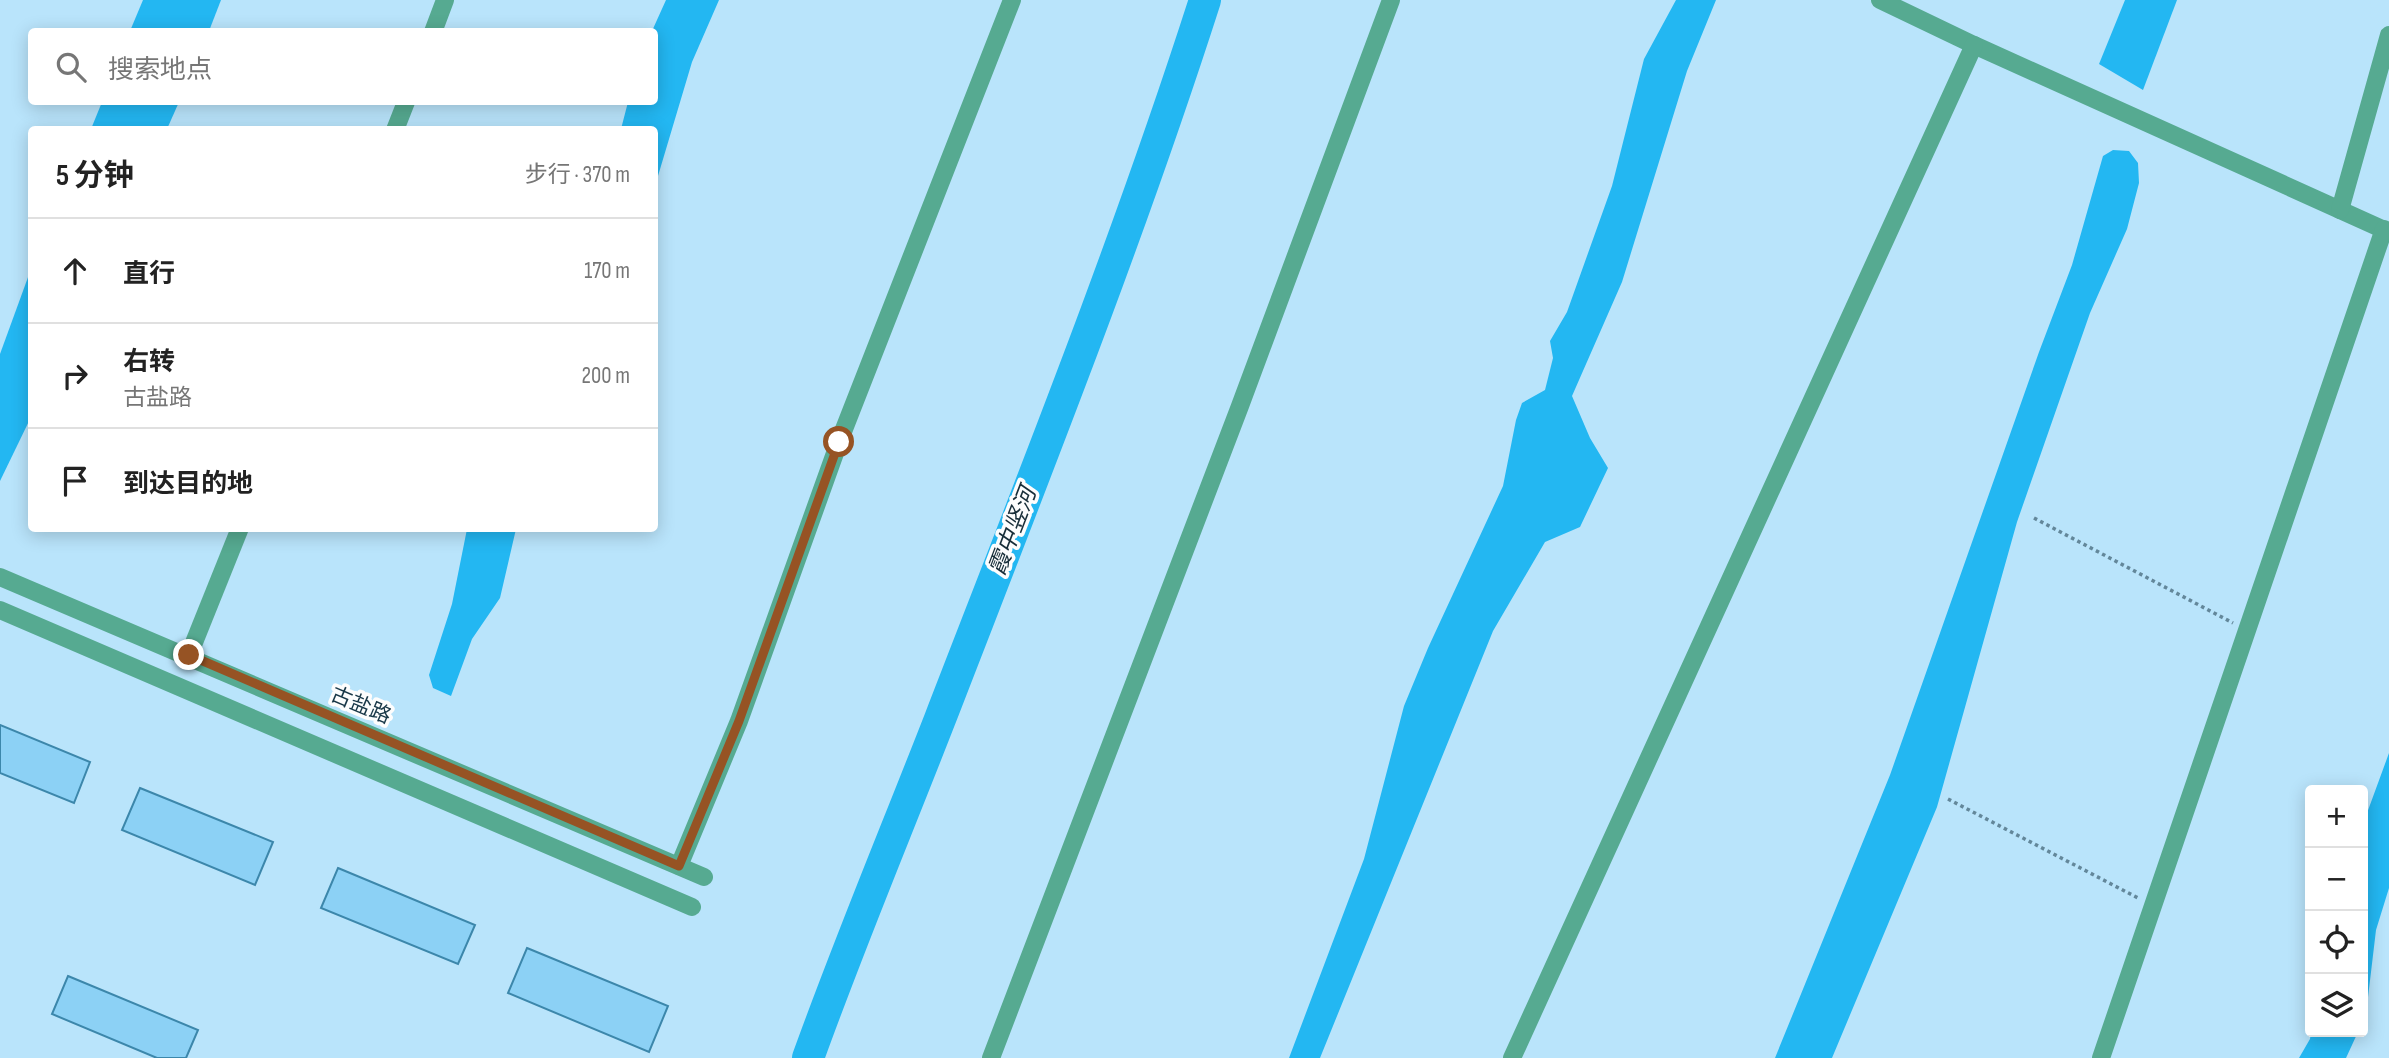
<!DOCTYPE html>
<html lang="zh">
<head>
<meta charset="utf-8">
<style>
	:root { --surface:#fff; --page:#f2f2f2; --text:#222; --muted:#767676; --line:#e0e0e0 }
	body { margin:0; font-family:"Sofia Sans Condensed","Noto Sans SC",sans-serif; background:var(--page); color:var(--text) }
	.controls { position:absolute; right:21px; bottom:21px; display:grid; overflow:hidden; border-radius:7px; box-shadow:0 4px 18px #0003 }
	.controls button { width:63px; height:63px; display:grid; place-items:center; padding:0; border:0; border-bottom:2px solid var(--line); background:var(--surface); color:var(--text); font:35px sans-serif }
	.stop { position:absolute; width:21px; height:21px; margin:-16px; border:5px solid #965324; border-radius:50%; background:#fff }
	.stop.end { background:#965324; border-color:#fff; box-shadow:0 2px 7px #0008 }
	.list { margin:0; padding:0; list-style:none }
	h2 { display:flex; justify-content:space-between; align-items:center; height:91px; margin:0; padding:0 28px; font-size:30px }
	h2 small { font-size:23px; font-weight:400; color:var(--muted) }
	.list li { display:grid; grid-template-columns:46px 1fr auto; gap:21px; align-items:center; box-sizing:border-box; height:105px; padding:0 28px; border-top:2px solid var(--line) }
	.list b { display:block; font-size:26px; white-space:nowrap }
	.list p { margin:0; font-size:23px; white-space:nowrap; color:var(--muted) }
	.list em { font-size:23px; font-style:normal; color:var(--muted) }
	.icon { flex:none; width:38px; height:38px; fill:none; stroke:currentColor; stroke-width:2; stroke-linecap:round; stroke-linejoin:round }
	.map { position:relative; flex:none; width:2389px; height:1058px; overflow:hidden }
	.search { position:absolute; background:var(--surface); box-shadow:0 4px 18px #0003; left:28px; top:28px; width:630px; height:77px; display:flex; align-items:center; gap:18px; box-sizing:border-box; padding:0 24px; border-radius:7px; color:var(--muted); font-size:26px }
	.panel { position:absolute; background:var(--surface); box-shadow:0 4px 18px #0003; left:28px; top:126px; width:630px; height:406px; border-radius:7px }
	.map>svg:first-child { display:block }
</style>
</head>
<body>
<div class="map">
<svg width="2389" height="1058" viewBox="0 0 2389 1058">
	<rect width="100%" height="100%" fill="#b9e4fb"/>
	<g fill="#23b7f2">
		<path d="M143,0h78l-12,31h-79z"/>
		<path d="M666,0h53l-27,62 -37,124 -1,-56 -33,-1 7,-27h26v-70l-2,-1z"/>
		<path d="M1676,0h40l-29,71 -65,211 -50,114 18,42 18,30 -28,59 -35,15 -52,89 -173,427h-31l75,-199 40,-153 24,-58 75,-162 13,-66 6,-17 23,-13 8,-32 -3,-17 17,-29 45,-126 32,-127z"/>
		<path d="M2125,0h52l-34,90 -44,-26z"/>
		<path d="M102,102h77l-12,27h-76z"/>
		<path d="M2113,150l16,1 9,12 1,20 -12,46 -37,84 -73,209 -80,285 -105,251h-57l115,-283 149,-423 33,-87 31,-109z"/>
		<path d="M31,269v148l-31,64v-127z"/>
		<path d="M467,529h49l-16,69 -28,41 -21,57 -18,-8 -4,-13 23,-71z"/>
		<path d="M2389,753v135l-13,42 -10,84 -3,8v-198z"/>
		<path d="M2311,1032h47l-12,26h-47l11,-19z"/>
	</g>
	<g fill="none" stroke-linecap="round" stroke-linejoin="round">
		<path stroke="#23b7f2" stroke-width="32" d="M808,1058c41,-114 88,-226 132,-339 92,-238 187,-476 265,-719"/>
	</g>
	<g fill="#8cd1f5" stroke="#3c87ab" stroke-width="2">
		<path d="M0,725l90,37 -16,41 -74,-30z"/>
		<path d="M140,788l133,54 -18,43 -133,-55z"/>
		<path d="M338,868l137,57 -17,39 -137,-56z"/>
		<path d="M527,948l141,58 -19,46 -141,-59z"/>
		<path d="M68,976l130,54 -12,28h-29l-105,-44z"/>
	</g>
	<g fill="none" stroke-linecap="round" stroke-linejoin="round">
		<g stroke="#63879a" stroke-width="3.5" stroke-dasharray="3.5 3.5" stroke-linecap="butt">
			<path d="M2034,518l199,105"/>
			<path d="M1948,799l190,99"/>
		</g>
		<g stroke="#56aa91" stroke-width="18">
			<path d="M1880,0l94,45 415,187"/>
			<path d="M433,32l12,-32"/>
			<path d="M395,130l11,-28"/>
			<path d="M2340,210l49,-175"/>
			<path d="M189,655l51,-127"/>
			<path d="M679,866l60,-145 100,-279 173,-442"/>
			<path d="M991,1058l249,-652 151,-406"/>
			<path d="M1512,1058l462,-1013"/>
			<path d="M2101,1058l283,-829"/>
		</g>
		<g stroke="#56aa91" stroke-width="18">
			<path d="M0,577l704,300"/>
			<path d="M0,610l692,297"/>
		</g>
	</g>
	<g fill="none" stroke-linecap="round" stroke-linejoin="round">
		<path stroke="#965324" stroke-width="9" d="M189,655l490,211 60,-145 100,-279"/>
	</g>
	<g text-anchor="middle" stroke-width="7" stroke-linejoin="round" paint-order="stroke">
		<g font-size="21" fill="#183747" stroke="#fdfdfd">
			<text transform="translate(361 705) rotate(23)" y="7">古盐路</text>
		</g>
		<g font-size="23" font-style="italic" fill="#182e39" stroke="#fdfdfd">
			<text transform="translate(1012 531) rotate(-69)" y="8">霞中竖河</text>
		</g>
	</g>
</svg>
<div class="controls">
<button>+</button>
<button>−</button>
<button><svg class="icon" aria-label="locate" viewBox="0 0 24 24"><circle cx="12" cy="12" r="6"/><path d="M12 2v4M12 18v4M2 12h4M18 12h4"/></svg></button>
<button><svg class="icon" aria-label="layers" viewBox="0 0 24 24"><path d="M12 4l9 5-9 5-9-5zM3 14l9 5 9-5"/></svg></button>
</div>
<div class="stop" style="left:839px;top:442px"></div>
<div class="stop end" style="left:189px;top:655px"></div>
<div class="search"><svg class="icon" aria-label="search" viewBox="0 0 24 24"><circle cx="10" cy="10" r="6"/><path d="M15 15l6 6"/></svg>搜索地点</div>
<section class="panel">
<h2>5 分钟<small>步行 · 370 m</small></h2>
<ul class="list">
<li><svg class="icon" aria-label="ahead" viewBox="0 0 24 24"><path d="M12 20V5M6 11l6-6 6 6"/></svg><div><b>直行</b></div><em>170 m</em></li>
<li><svg class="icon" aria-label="right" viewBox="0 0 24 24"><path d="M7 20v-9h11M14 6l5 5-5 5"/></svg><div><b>右转</b><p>古盐路</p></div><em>200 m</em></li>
<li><svg class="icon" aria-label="arrive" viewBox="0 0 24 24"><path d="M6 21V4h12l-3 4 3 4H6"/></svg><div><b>到达目的地</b></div></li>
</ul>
</section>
</div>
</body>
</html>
